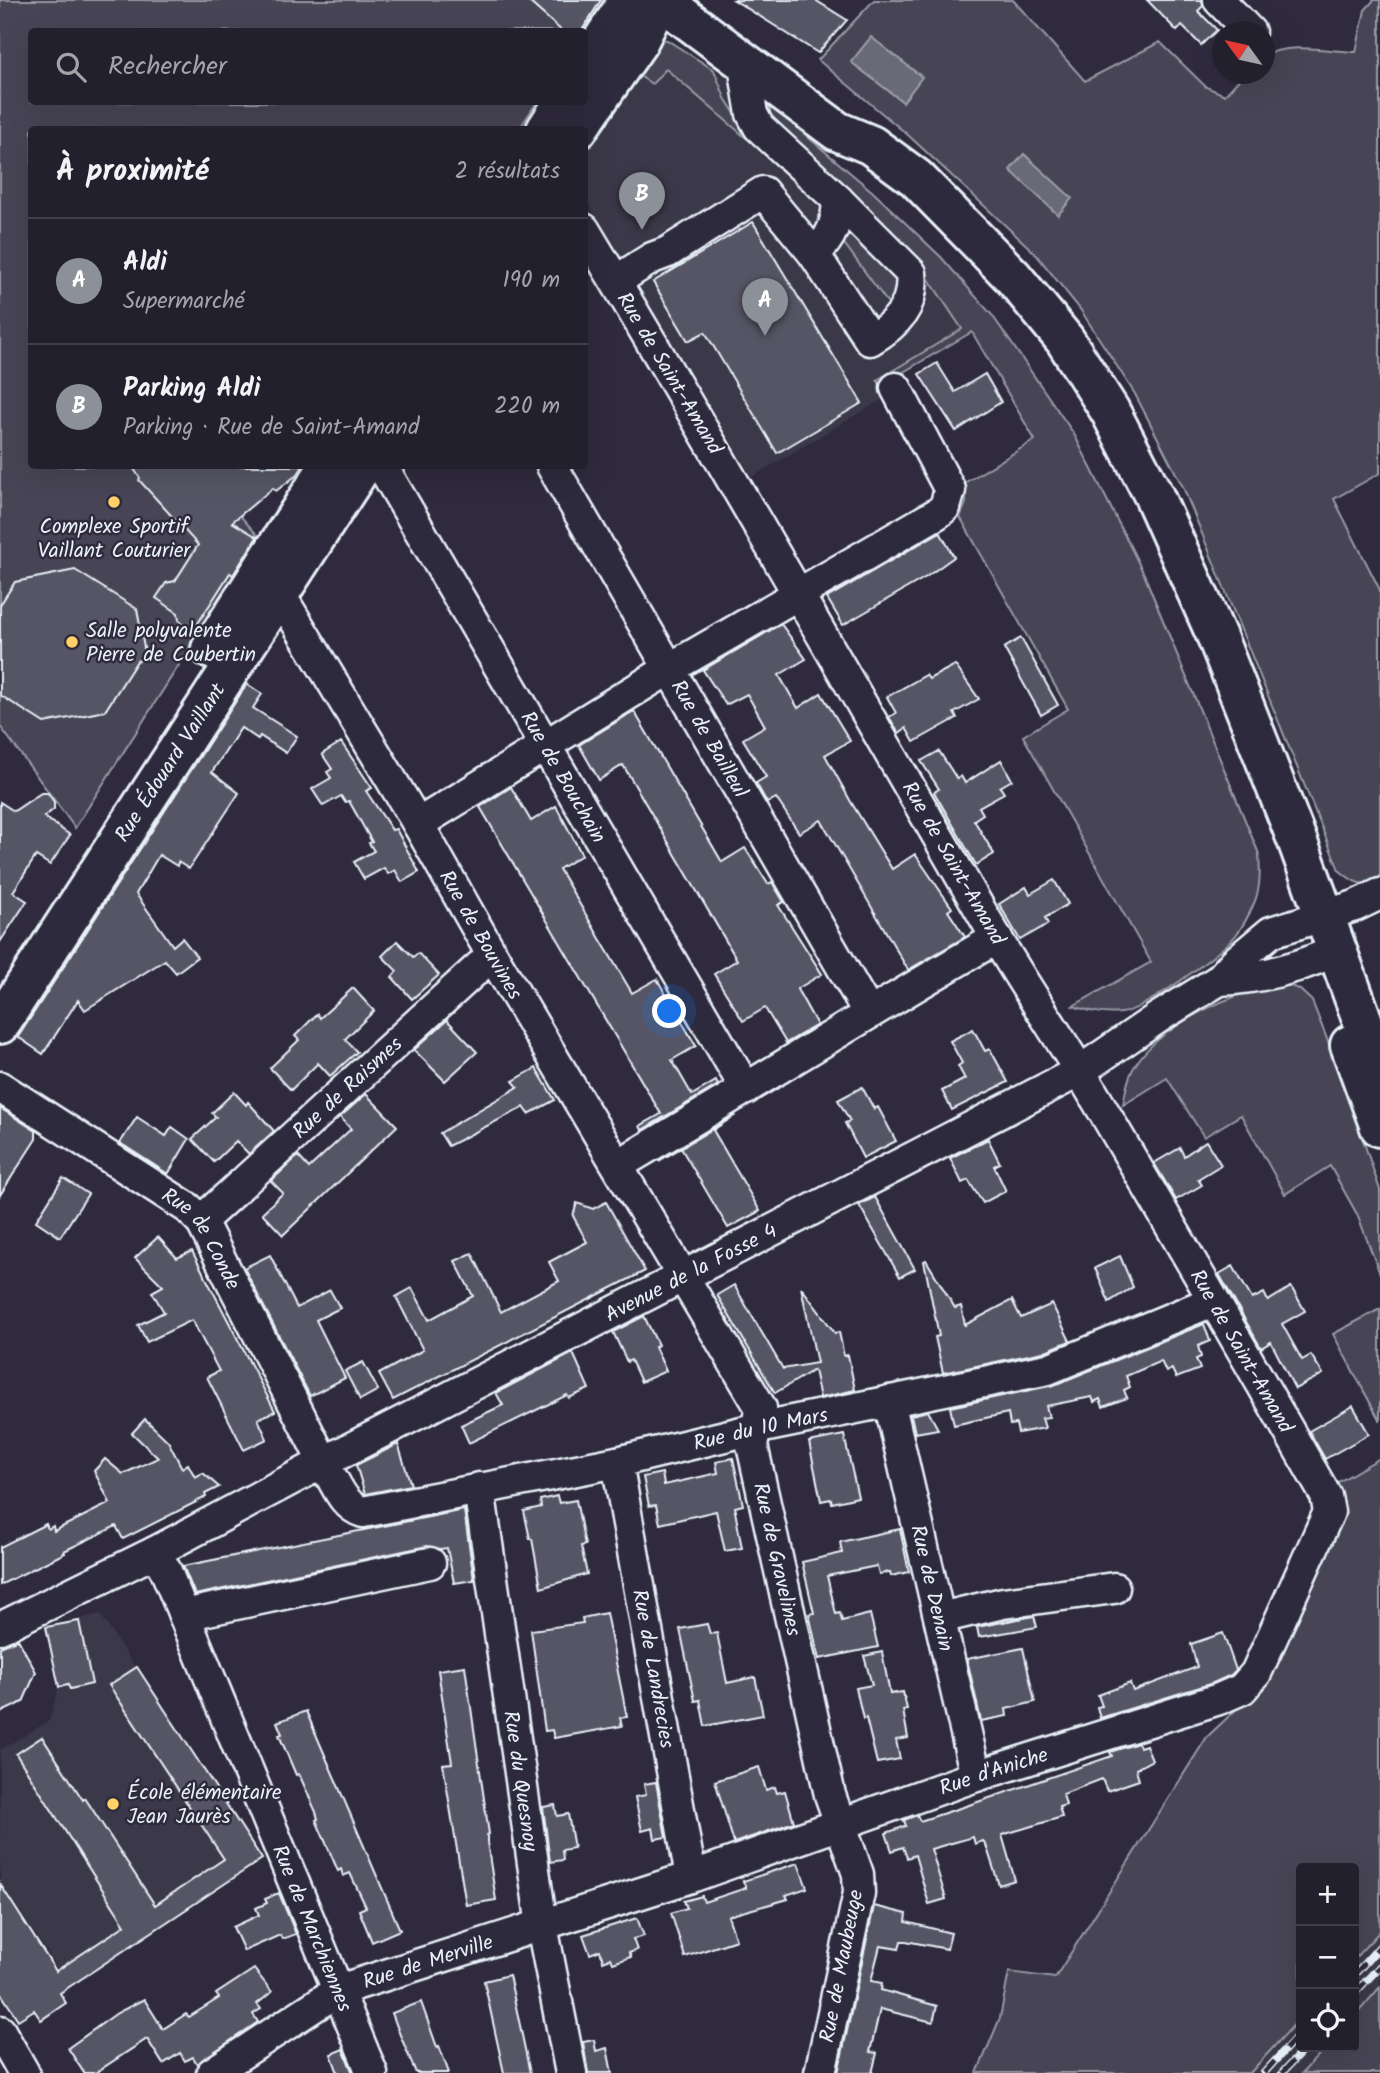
<!DOCTYPE html>
<html lang="fr">
<head>
<meta charset="utf-8">
<style>
	:root { --surface:#23202e; --page:#2f2d3a; --text:#f1f3f6; --muted:#a3a3aa; --line:#403e4a; --accent:#8c9099 }
	body { margin:0; font-family:Kalam,sans-serif; background:var(--page); color:var(--text) }
	.controls { position:absolute; right:21px; bottom:21px; display:grid; overflow:hidden; border-radius:7px; box-shadow:0 7px 28px #0002 }
	.controls button { width:63px; height:63px; display:grid; place-items:center; padding:0; border:0; border-bottom:2px solid var(--line); background:var(--surface); color:var(--text); font:35px sans-serif }
	.compass { position:absolute; left:1212px; top:21px; width:63px; height:63px; border-radius:50%; background:var(--surface); box-shadow:0 7px 28px #0002; rotate:303deg }
	.you { position:absolute; left:670px; top:1012px; width:24px; height:24px; margin:-18px; border:5px solid #fff; border-radius:50%; background:#1a73e8; box-shadow:0 0 0 10px #1a73e833 }
	.badge { display:grid; place-items:center; width:46px; height:46px; border-radius:50%; background:var(--accent); color:#fff; font-size:23px; font-weight:700 }
	.pin { position:absolute; translate:-50% -58px; filter:drop-shadow(0 2px 4px #0008) }
	.pin::after { content:''; position:absolute; top:37px; width:24px; height:21px; background:inherit; clip-path:polygon(0 0,100% 0,50% 100%) }
	.list { margin:0; padding:0; list-style:none }
	h2 { display:flex; justify-content:space-between; align-items:center; height:91px; margin:0; padding:0 28px; font-size:30px }
	h2 small { font-size:23px; font-weight:400; color:var(--muted) }
	.list li { display:grid; grid-template-columns:46px 1fr auto; gap:21px; align-items:center; box-sizing:border-box; height:126px; padding:0 28px; border-top:2px solid var(--line) }
	.list b { display:block; font-size:26px; white-space:nowrap }
	.list p { margin:0; font-size:23px; white-space:nowrap; color:var(--muted) }
	.list em { font-size:23px; font-style:normal; color:var(--muted) }
	.icon { flex:none; width:38px; height:38px; fill:none; stroke:currentColor; stroke-width:2; stroke-linecap:round; stroke-linejoin:round }
	.map { position:relative; flex:none; width:1380px; height:2073px; overflow:hidden }
	.search { position:absolute; background:var(--surface); box-shadow:0 7px 28px #0002; left:28px; top:28px; width:560px; height:77px; display:flex; align-items:center; gap:18px; box-sizing:border-box; padding:0 24px; border-radius:7px; color:var(--muted); font-size:26px }
	.panel { position:absolute; background:var(--surface); box-shadow:0 7px 28px #0002; left:28px; top:126px; width:560px; height:343px; border-radius:7px }
	.map>svg:first-child { display:block }
</style>
</head>
<body>
<div class="map">
<svg width="1380" height="2073" viewBox="0 0 1380 2073">
	<rect width="100%" height="100%" fill="#2f2a3d"/>
	<filter id="ink" filterUnits="userSpaceOnUse"><feTurbulence type="fractalNoise" baseFrequency=".0143" numOctaves="2"/><feDisplacementMap in="SourceGraphic" scale="14" xChannelSelector="R" yChannelSelector="G"/><feConvolveMatrix kernelMatrix="1 2 1 2 8 2 1 2 1" color-interpolation-filters="sRGB"/></filter>
	<g filter="url(#ink)">
		<g fill="#3b3749">
			<path d="M657,39l10,1 104,66 102,86 68,65 31,75 -90,52 6,12 -136,81 -167,-279 -1,-46z"/>
			<path d="M100,1614l162,245 -192,127 -70,-104v-132l49,-29 10,-34 -13,-60z"/>
			<path d="M1380,1931v56l-26,30v-58z"/>
			<path d="M1301,2017v30h25l-24,26h-52z"/>
		</g>
		<g fill="#464455" stroke="#979aa6" stroke-width="2">
			<path d="M0,0h527l36,31 -531,1v70h505l-18,27 -487,1v336h164l64,72 -185,290 -75,-102z"/>
			<path d="M874,0h139l72,81 75,-39 46,45 19,8 19,-21h20l1,-18c21,-14 65,-5 91,-4l9,-42 9,-10h6v473l-46,26 46,91v289c-18,9 -26,4 -41,-9l-156,-383 -48,-93 -55,-85 -45,-56 -127,-118 -90,-75z"/>
			<path d="M657,39l10,1 47,30 11,28 23,36 -2,4 -80,-69 -14,15 -17,-11z"/>
			<path d="M771,106l102,86 68,65 51,58 82,119 70,140 115,280c1,16 2,31 -4,47 -5,12 -11,24 -19,34 -14,18 -93,76 -115,78 -17,2 -32,-2 -48,-7l78,-44 -128,-226 45,-27 -108,-192 6,-14v-21l69,-42 -63,-108 -91,53 -4,-5 85,-51 -36,-54 -149,-141 -8,-19z"/>
			<path d="M845,218l49,50 6,21 -10,17 -47,-64z"/>
			<path d="M1287,985l12,4 13,12 28,71 40,118v84l-22,-58 -28,-50 -45,28 -44,-79 -37,22 -37,-59 -44,27c2,-12 4,-25 10,-36 20,-37 82,-68 122,-79 10,-3 22,-4 32,-5z"/>
			<path d="M1380,1309v112l-47,-87z"/>
			<path d="M1380,1458v473l-26,28v-91h-53v149l-51,56h-273l23,-55 9,-46 46,6 152,-241 37,-35 91,-218z"/>
			<path d="M1380,1987v86h-78l24,-26h28v-30z"/>
		</g>
		<g fill="#696978" stroke="#9c9fab" stroke-width="2">
			<path d="M871,37l51,40 -19,25 -52,-40z"/>
			<path d="M1024,154l48,44 -14,17 -48,-45z"/>
		</g>
		<g fill="#575565" stroke="#e8f1f8" stroke-width="2">
			<path d="M527,0h74l-20,32h-18z"/>
			<path d="M734,0h81l32,20 -29,33z"/>
			<path d="M1147,0h55l1,6 -5,5 19,19 -16,15 -19,-19 -5,5z"/>
			<path d="M753,222l109,181 -85,50 -72,-121 -17,9 -35,-59z"/>
			<path d="M937,363l18,29 30,-18 16,28 -45,29 -37,-57z"/>
			<path d="M132,466h171l-5,8 -22,17 -3,-3 -41,34 25,15 -24,38 -3,-2 -37,58 -14,-11 -1,-7 -22,-15 10,-15 9,-2 23,-36 -59,-65 1,-2z"/>
			<path d="M940,532l14,25 -28,20 -83,48 -16,-27z"/>
			<path d="M75,570l62,39 9,50 -9,2 -32,50 -61,12 -44,-28v-90l15,-23z"/>
			<path d="M781,624l25,35 -27,16 19,33 23,-15 29,48 -25,14 26,47 41,67 23,-15 37,54 -4,3 17,26 -57,33 -87,-150 -22,13 -23,-35 -9,5 -11,-20 10,-6 -23,-38 22,-13 -18,-32 -21,11 -23,-35z"/>
			<path d="M1021,638l37,67 -17,10 -37,-67z"/>
			<path d="M955,665l24,34 -25,14 3,5 -43,24 -8,-14 -7,5 -10,-16 7,-4 -9,-16 39,-22 3,4z"/>
			<path d="M247,684l15,10 -9,14 44,28 -11,17 -26,-17 -2,3 -17,-11 -29,44 27,21 -50,76 -11,-7 -1,4 -18,-11 -23,39 37,52 9,-8 15,19 -21,16 -11,-13 -80,50 -7,-10 -35,54 -25,-17z"/>
			<path d="M634,711l88,151 23,-14 23,36 4,-2 12,20 -6,3 44,69 -25,15 20,36 -31,18 -21,-35 -22,13 -29,-47 23,-14 -114,-195 -24,15 -20,-35z"/>
			<path d="M341,742l31,46 -6,3 26,39 4,-1 23,43 -17,10 -7,-12 -7,4 -4,-6 -20,11 -10,-17 20,-11 -5,-8 3,-1 -23,-41 -4,1 -4,-6 -18,10 -11,-17 19,-11 -4,-6 5,-3 -10,-15z"/>
			<path d="M939,751l18,28 4,-3 4,7 36,-23 11,20 -12,7 4,6 -25,14 4,7 -9,6 20,34 -18,11 -42,-73 5,-3 -18,-28z"/>
			<path d="M511,787l20,34 25,-15 26,49 -23,14 73,124 25,-14 39,67 -24,14 20,35 24,-14 2,4 -76,45 -2,-4 21,-12 -181,-307z"/>
			<path d="M41,793h7l6,9v7l-10,8 26,18 -20,30 -14,-9 -23,36 14,9 -27,41v-140l14,9z"/>
			<path d="M1054,880l14,24 -23,14 3,6 -28,16 -21,-36 27,-17 4,7z"/>
			<path d="M397,941l16,16 5,-4 21,22 -27,24 -20,-22 5,-6 -15,-15z"/>
			<path d="M353,988l21,23 -29,28 12,13 -27,24 -12,-13 -27,27 -21,-22 29,-28 -4,-4 22,-22 3,4z"/>
			<path d="M447,1020l30,32 -32,29 -31,-31z"/>
			<path d="M973,1029l12,22 5,-2 18,33 -56,28 -10,-19 23,-12 -7,-13 4,-3 -12,-22z"/>
			<path d="M536,1068l19,32 -26,14 -5,-7 -76,39 -8,-13 78,-46 -5,-6z"/>
			<path d="M862,1087l12,22 4,-2 18,34 -33,17 -18,-35 5,-2 -12,-21z"/>
			<path d="M234,1092l12,13 2,-3 26,29 -25,23 -13,-13 -22,21 -22,-23 24,-22 -4,-4z"/>
			<path d="M366,1094l31,32 -114,109 -21,-22 21,-20 -12,-12 27,-25 11,12 42,-39 -11,-12z"/>
			<path d="M0,1108l36,23v8l-36,56z"/>
			<path d="M736,1115l-23,15 47,81 -32,17 -47,-80 -22,13z"/>
			<path d="M137,1117l29,19 6,-9 17,12 -21,35 -48,-31z"/>
			<path d="M988,1139l12,24 -6,3 12,25 -23,12 -15,-23 -6,3 -12,-25z"/>
			<path d="M1206,1141l15,24 -23,14 4,6 -26,15 -22,-37 26,-15 4,8z"/>
			<path d="M63,1178l25,16 -28,43 -24,-16z"/>
			<path d="M875,1197l40,72 -15,8 -41,-72z"/>
			<path d="M606,1202l39,69 -252,129 -14,-26 44,-24 -27,-53 16,-9 17,32 44,-24 -18,-35 17,-8 29,59 58,-31 -10,-19 38,-20 -14,-26 4,-13 16,6z"/>
			<path d="M158,1237l19,21 15,-7 83,160 -17,8 9,20 -23,11 -37,-73 12,-6 -27,-51 -45,22 -9,-17 26,-13 -12,-20 11,-6 -28,-28z"/>
			<path d="M270,1255l27,53 33,-18 10,18 -24,12 29,58 -35,18 -66,-128z"/>
			<path d="M1120,1256l13,31 -24,15 -14,-34z"/>
			<path d="M926,1260l29,48 6,-2 4,19 47,-25 9,18 31,-14 18,37 -27,11 -100,21 -8,-36 4,-1 -15,-75z"/>
			<path d="M1233,1266l19,33 12,-6 4,8 23,-14 14,24 -23,13 20,36 9,-5 12,19 -28,15 -24,-47 -10,6 -42,-74z"/>
			<path d="M734,1285l49,84 34,-6 -16,-76 34,46 4,-1 5,24 4,-1 7,35 -35,8 -6,-28 -39,23 -58,-98z"/>
			<path d="M644,1316l14,29 -3,2 11,24 -25,11 -10,-22 -4,2 -14,-30z"/>
			<path d="M1204,1324l6,17 -12,5 3,11 -5,2 4,10 -24,9 -4,-9 -6,3 -5,-11 -35,15 4,11 -6,3 3,8 -24,9 -3,-8 -6,3 -2,-5 -46,9 3,11 -7,1 3,10 -27,5 -2,-9 -6,1 -2,-12 -54,12 -4,-18 104,-22z"/>
			<path d="M573,1353l16,36 -20,9 -2,-3 -98,48 -8,-18 42,-20 -7,-12z"/>
			<path d="M363,1362l15,28 -18,10 -15,-29z"/>
			<path d="M1353,1406l16,28 -44,25 -16,-28z"/>
			<path d="M928,1411l10,18 -23,4 -4,-18z"/>
			<path d="M145,1419l23,22 14,27 6,-4 7,13 8,-4 16,14 -14,7 1,3 -83,42 -7,-13 -52,25 1,2 -65,32v-38l46,-23 2,5 5,-3 1,5 56,-28 -16,-32 11,-12 18,15 35,-16 -26,-25z"/>
			<path d="M844,1435l14,62 -26,6 -1,-4 -10,2 -12,-59z"/>
			<path d="M398,1444l13,41 -46,9 -9,-29z"/>
			<path d="M733,1458l10,47 -8,2 1,4h-1l7,37 -17,3 -9,-40 -56,13 -4,-19 -7,1 -6,-29 19,-4 2,12 54,-12 -2,-11z"/>
			<path d="M557,1496l2,7 17,-3 9,45 -4,1 6,28 -46,14 -9,-49h-2l-6,-28 17,-4 -1,-7z"/>
			<path d="M464,1510l10,70 -20,3 -7,-35 -7,1 -13,-3 -232,49 -12,-29z"/>
			<path d="M900,1529l9,43 -18,4 -1,-4 -11,2 -2,-8 -50,10 9,38 4,-1 2,8 28,-7 8,33 -59,12 -10,-45 5,-1 -12,-51 40,-9 -2,-11z"/>
			<path d="M606,1613l21,104 -7,1 2,8 -68,12 -2,-8 -7,1 -14,-101 52,-7 -1,-5z"/>
			<path d="M1034,1616l3,11 -58,10 -2,-10z"/>
			<path d="M79,1621l13,63 -22,5 -2,-4 -9,2 -13,-60z"/>
			<path d="M707,1624l3,10 7,-1 10,50 28,-6 8,38 -58,11 -5,-26 -5,1 -15,-72z"/>
			<path d="M1223,1633l13,37 -5,5 -18,8 -113,35 -3,-11 5,-1 -4,-11 32,-12 3,8 64,-24 -6,-23z"/>
			<path d="M18,1639l18,33 -13,30 -23,11v-66z"/>
			<path d="M1023,1648l12,54 -29,7 1,7 -26,5 -14,-62z"/>
			<path d="M882,1652l8,42 13,-2 4,17 -4,1 5,28 -12,2 4,19 -23,4 -11,-45 -3,1 -7,-31 16,-3 -8,-29z"/>
			<path d="M465,1666l24,168 -2,1v7l9,58 -30,5 -23,-141 9,-1 -14,-93z"/>
			<path d="M137,1667l125,192 -202,134 6,10 -25,17 -7,-10 -16,10 -18,-28v-108l56,87 69,-46 -109,-171 26,-17 41,63 2,-2 70,107 69,-46 -115,-174z"/>
			<path d="M306,1711l94,219 -28,12 -13,-32 7,-3 -16,-34 -7,3 -2,-7 -3,2 -22,-51 2,-1 -2,-7 -17,-38 -3,1 -17,-40 3,-1 -5,-12z"/>
			<path d="M1138,1743l2,4 6,-2 6,15 -16,9 3,11 -32,11 -5,-12 -39,15 3,11 -7,2 3,10 -60,18 13,45 -16,5 -13,-40 -3,-4 -8,3 -2,-7 -42,12 15,50 -17,5 -14,-49 -8,3 -4,-11 -11,4 -6,-18 20,-7 -2,-6 13,-5 3,6 43,-14 149,-51 -2,-4z"/>
			<path d="M759,1767l7,23 9,-3 2,6 8,-2 9,31 -60,21 -19,-62z"/>
			<path d="M656,1782l10,55 -11,2 -2,-11 -11,3 -7,-34 11,-2 -2,-11z"/>
			<path d="M555,1805l2,11 11,-2 6,34 -12,2 1,10 -13,2 -7,-55z"/>
			<path d="M798,1863l9,25 -21,7 2,4 -60,17 8,24 -51,17 -14,-44 16,-5 -3,-7 18,-5 2,6 42,-14 -3,-7z"/>
			<path d="M279,1893l17,41 -14,5 -2,-4 -36,16 -11,-24 26,-12 -3,-7 11,-5 -2,-4z"/>
			<path d="M874,1906l33,8 -1,8 45,11 -4,16 -41,-8h-5l-2,8 -19,-3 -9,35 11,2 -1,7 56,16 -4,16 -53,-13 -10,43 7,1 -5,20h-34z"/>
			<path d="M637,1918l7,18 -11,3 4,11 -8,3 2,4 -18,6 -2,-5 -8,3 -3,-11 -10,4 -7,-19z"/>
			<path d="M254,1969l18,23 -15,12 4,5 -8,5 5,8 -61,42 -4,-7 -8,4 -5,-8 -17,11 -16,-25 -52,34h-11l-16,-25 49,-35 27,-14 19,30 23,-15 3,3 30,-19 -3,-4z"/>
			<path d="M509,1975l9,41 12,57h-26l-20,-92z"/>
			<path d="M421,2002l16,45 2,-1 10,27h-33l-16,-38 -8,-22z"/>
			<path d="M594,2040l2,11 11,-3 5,25h-24l-5,-31z"/>
			<path d="M343,2049l10,24h-15l-7,-19z"/>
		</g>
		<g fill="none" stroke-linecap="round" stroke-linejoin="round">
			<g stroke="#e8f1f8" stroke-width="35">
				<g id="minor">
					<path d="M1219,0l31,32"/>
					<path d="M814,254c18,-16 23,-31 24,-54"/>
					<path d="M616,281l36,-23 16,-6 95,-60 51,62 56,86c26,-15 45,-34 41,-67l-73,-73 -79,-73 -7,-13 -9,-54"/>
					<path id="s1" d="M382,466l364,623"/>
					<path id="s2" d="M552,466l316,546"/>
					<path id="s3" d="M279,593l139,231 76,134 267,450 -9,37 78,350 28,79 1,19 -39,180"/>
					<path d="M418,824l251,-155 269,-156 7,-6 5,-17 -54,-102"/>
					<path d="M1219,980c42,-2 79,-11 117,-30"/>
					<path id="s4" d="M0,1087l188,121 13,13 127,250c10,17 16,35 35,41l254,-50 141,-34 290,-59 165,-68"/>
					<path d="M618,1165c127,-75 251,-153 379,-227"/>
					<path id="s5" d="M201,1221l279,-255 14,-8"/>
					<path id="s6" d="M889,1401l87,375"/>
					<path id="s7" d="M617,1462l74,415"/>
					<path id="s8" d="M479,1488l63,438 29,147"/>
					<path id="s9" d="M155,1552l11,19 18,44 188,458"/>
					<path d="M184,1615l246,-52"/>
					<path d="M940,1618l63,-15 111,-15"/>
					<path id="s10" d="M0,1628l155,-76 169,-90 756,-391 79,-54 60,-37 16,-18 36,-30 84,-26 25,-12"/>
					<path d="M0,2031l24,42"/>
					<path id="s11" d="M212,2073l127,-83 352,-113 285,-101 243,-77 23,-10 14,-16 73,-161 -3,-16c-81,-141 -161,-282 -244,-421 -28,-47 -59,-91 -86,-138 -137,-236 -271,-474 -412,-708"/>
				</g>
			</g>
			<g stroke="#e8f1f8" stroke-width="44">
				<g id="major">
					<path d="M661,0l176,131 34,14 45,33 97,99 52,63 45,71 44,85 63,141 80,203 83,229"/>
					<path d="M584,69l45,-69"/>
					<path d="M546,130l18,-28"/>
					<path d="M577,130l61,-88 21,-42"/>
					<path d="M211,649l118,-183"/>
					<path id="s12" d="M0,1024l362,-558"/>
					<path d="M1350,1045l30,82"/>
				</g>
			</g>
			<use href="#minor" stroke="#2f2a3d" stroke-width="30"/>
			<use href="#major" stroke="#2f2a3d" stroke-width="38"/>
			<g stroke="#e8f1f8" stroke-width="8">
				<g id="rail">
					<path d="M1354,1975l26,-29"/>
					<path d="M1354,1994l26,-28"/>
					<path d="M1264,2073l37,-41"/>
					<path d="M1282,2073l24,-26"/>
				</g>
			</g>
			<use href="#rail" stroke="#2f2a3d" stroke-width="5" stroke-dasharray="16" stroke-linecap="butt"/>
		</g>
	</g>
	<g fill="#ffd166" stroke="#2f2a3d" stroke-width="2.5">
		<circle cx="114" cy="502" r="7"/>
		<circle cx="72" cy="642" r="7"/>
		<circle cx="113" cy="1804" r="7"/>
	</g>
	<g text-anchor="middle" stroke-width="5" stroke-linejoin="round" paint-order="stroke">
		<g font-size="21" fill="#e8f1f8" stroke="#2f2a3d">
			<text transform="translate(670 373) rotate(59)" y="7">Rue de Saint-Amand</text>
			<text dy="7" stroke="none"><textPath href="#s2" startOffset="315">Rue de Bailleul</textPath></text>
			<text dy="7" stroke="none"><textPath href="#s12" startOffset="312">Rue Édouard Vaillant</textPath></text>
			<text dy="7" stroke="none"><textPath href="#s1" startOffset="360">Rue de Bouchain</textPath></text>
			<text transform="translate(954 863) rotate(60)" y="7">Rue de Saint-Amand</text>
			<text dy="7" stroke="none"><textPath href="#s3" startOffset="397">Rue de Bouvines</textPath></text>
			<text dy="7" stroke="none"><textPath href="#s5" startOffset="198">Rue de Raismes</textPath></text>
			<text dy="7" stroke="none"><textPath href="#s4" startOffset="256">Rue de Conde</textPath></text>
			<text dy="7" stroke="none"><textPath href="#s10" startOffset="777">Avenue de la Fosse 4</textPath></text>
			<text transform="translate(1242 1351) rotate(60)" y="7">Rue de Saint-Amand</text>
			<text dy="7" stroke="none"><textPath href="#s4" startOffset="984">Rue du 10 Mars</textPath></text>
			<text dy="7" stroke="none"><textPath href="#s3" startOffset="1102">Rue de Gravelines</textPath></text>
			<text dy="7" stroke="none"><textPath href="#s6" startOffset="192">Rue de Denain</textPath></text>
			<text dy="7" stroke="none"><textPath href="#s7" startOffset="210">Rue de Landrecies</textPath></text>
			<text dy="7" stroke="none"><textPath href="#s11" startOffset="842">Rue d'Aniche</textPath></text>
			<text dy="7" stroke="none"><textPath href="#s8" startOffset="296">Rue du Quesnoy</textPath></text>
			<text dy="7" stroke="none"><textPath href="#s9" startOffset="408">Rue de Marchiennes</textPath></text>
			<text dy="7" stroke="none"><textPath href="#s11" startOffset="245">Rue de Merville</textPath></text>
			<text transform="translate(841 1966) rotate(-79)" y="7">Rue de Maubeuge</text>
		</g>
		<g font-size="21" fill="#e8f1f8" stroke="#2f2a3d" text-anchor="start">
			<text x="114" y="533" text-anchor="middle">Complexe Sportif<tspan x="114" dy="24">Vaillant Couturier</tspan></text>
			<text x="86" y="637">Salle polyvalente<tspan x="86" dy="24">Pierre de Coubertin</tspan></text>
			<text x="127" y="1799">École élémentaire<tspan x="127" dy="24">Jean Jaurès</tspan></text>
		</g>
	</g>
</svg>
<div class="controls">
<button>+</button>
<button>−</button>
<button><svg class="icon" aria-label="locate" viewBox="0 0 24 24"><circle cx="12" cy="12" r="6"/><path d="M12 2v4M12 18v4M2 12h4M18 12h4"/></svg></button>
</div>
<svg class="compass" viewBox="-18 -18 36 36"><path d="M0-13l5 13h-10z" fill="#e53935"/><path d="M0 13l5-13h-10z" fill="#a3a3aa"/></svg>
<div class="you"></div>
<div class="pin badge" style="left:765px;top:336px">A</div>
<div class="pin badge" style="left:642px;top:230px">B</div>
<div class="search"><svg class="icon" aria-label="search" viewBox="0 0 24 24"><circle cx="10" cy="10" r="6"/><path d="M15 15l6 6"/></svg>Rechercher</div>
<section class="panel">
<h2>À proximité<small>2 résultats</small></h2>
<ul class="list">
<li><span class="badge">A</span><div><b>Aldi</b><p>Supermarché</p></div><em>190 m</em></li>
<li><span class="badge">B</span><div><b>Parking Aldi</b><p>Parking · Rue de Saint-Amand</p></div><em>220 m</em></li>
</ul>
</section>
</div>
</body>
</html>
